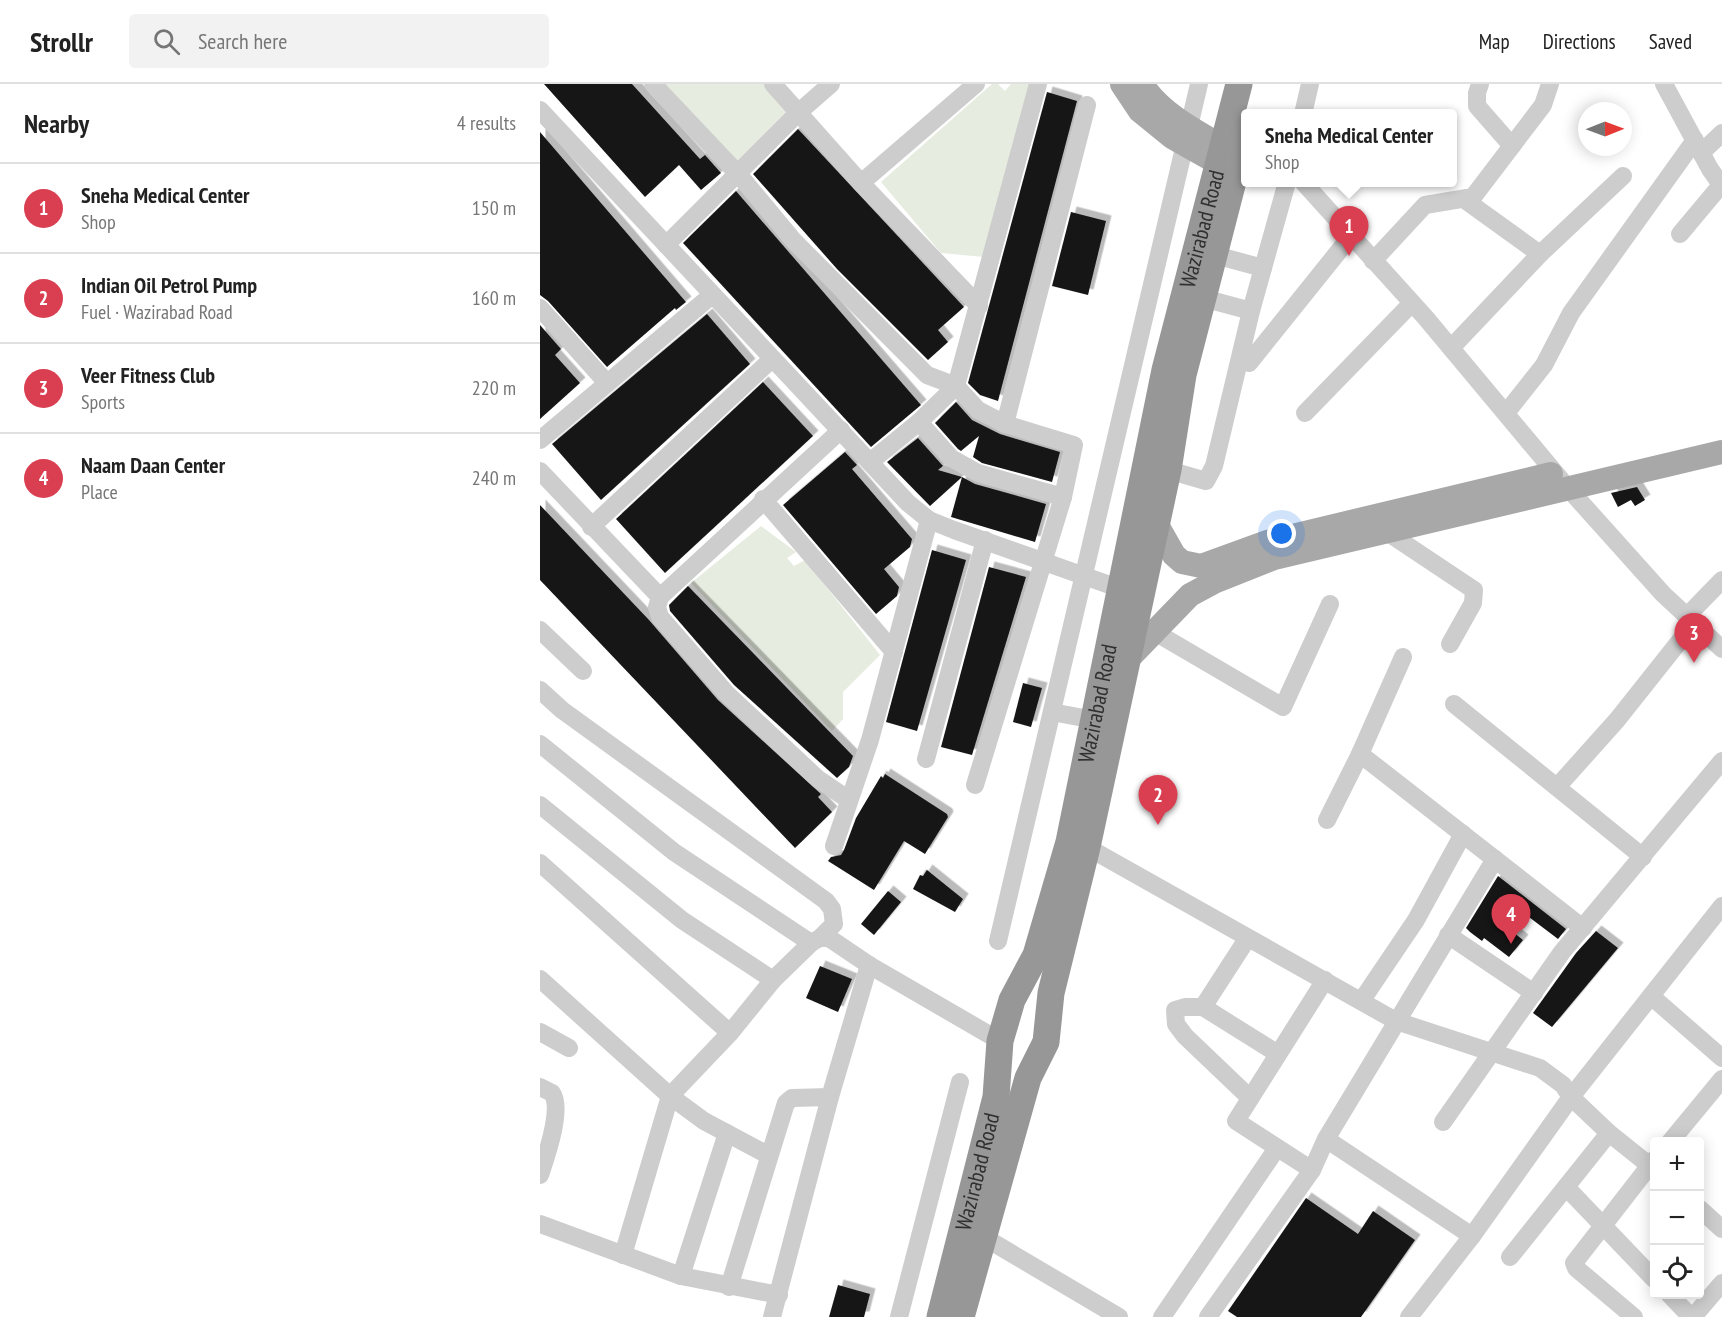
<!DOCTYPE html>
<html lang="en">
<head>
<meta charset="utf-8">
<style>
	:root { --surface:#fff; --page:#f2f2f2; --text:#222; --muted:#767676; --line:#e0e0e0; --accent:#da3f51 }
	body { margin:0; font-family:"PT Sans Narrow",sans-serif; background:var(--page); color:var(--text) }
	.controls { position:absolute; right:18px; bottom:18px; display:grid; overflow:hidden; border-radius:6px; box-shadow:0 3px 15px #0003 }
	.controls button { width:54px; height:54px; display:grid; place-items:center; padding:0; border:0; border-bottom:2px solid var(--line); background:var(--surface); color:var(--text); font:30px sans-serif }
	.compass { position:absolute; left:1038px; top:18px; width:54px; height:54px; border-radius:50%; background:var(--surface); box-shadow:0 3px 15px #0003; rotate:89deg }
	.you { position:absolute; left:742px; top:450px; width:21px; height:21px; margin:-15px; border:4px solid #fff; border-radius:50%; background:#1a73e8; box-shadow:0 0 0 9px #1a73e833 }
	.badge { display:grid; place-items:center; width:39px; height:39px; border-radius:50%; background:var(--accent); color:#fff; font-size:20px; font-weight:700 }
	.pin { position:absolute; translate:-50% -50px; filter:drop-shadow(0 2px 3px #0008) }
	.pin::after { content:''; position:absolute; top:32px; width:21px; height:18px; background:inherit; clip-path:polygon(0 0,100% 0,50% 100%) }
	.popup { position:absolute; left:701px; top:25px; width:216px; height:78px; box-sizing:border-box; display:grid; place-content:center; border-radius:6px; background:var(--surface); filter:drop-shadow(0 2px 4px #0005); font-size:20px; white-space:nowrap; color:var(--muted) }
	.popup b { font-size:22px; color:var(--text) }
	.popup::after { content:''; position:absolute; left:50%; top:100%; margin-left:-12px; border:12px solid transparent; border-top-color:var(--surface) }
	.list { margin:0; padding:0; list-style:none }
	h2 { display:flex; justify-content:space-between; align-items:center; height:78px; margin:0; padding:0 24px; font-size:26px }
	h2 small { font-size:20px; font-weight:400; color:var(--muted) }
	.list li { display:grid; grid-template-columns:39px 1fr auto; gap:18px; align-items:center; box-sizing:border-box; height:90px; padding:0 24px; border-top:2px solid var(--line) }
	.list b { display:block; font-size:22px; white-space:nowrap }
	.list p { margin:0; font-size:20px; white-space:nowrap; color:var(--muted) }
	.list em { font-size:20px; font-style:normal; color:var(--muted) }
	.icon { flex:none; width:33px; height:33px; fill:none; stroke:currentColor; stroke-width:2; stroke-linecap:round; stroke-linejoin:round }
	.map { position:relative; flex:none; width:1182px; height:1233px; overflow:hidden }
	header { display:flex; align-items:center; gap:36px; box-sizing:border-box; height:84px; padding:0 30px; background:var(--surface); border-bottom:2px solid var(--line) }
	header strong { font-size:28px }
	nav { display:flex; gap:33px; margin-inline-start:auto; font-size:21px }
	.search { width:420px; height:54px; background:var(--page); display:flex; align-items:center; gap:15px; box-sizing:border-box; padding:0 21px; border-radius:6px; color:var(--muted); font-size:22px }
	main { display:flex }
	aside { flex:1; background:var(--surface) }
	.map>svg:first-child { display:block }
</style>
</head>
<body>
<header>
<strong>Strollr</strong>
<div class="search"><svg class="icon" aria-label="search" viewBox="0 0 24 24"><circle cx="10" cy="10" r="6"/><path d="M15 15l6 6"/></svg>Search here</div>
<nav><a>Map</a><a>Directions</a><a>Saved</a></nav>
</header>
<main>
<aside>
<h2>Nearby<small>4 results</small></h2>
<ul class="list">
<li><span class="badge">1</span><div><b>Sneha Medical Center</b><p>Shop</p></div><em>150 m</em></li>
<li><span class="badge">2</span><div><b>Indian Oil Petrol Pump</b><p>Fuel · Wazirabad Road</p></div><em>160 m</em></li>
<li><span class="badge">3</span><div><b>Veer Fitness Club</b><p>Sports</p></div><em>220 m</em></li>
<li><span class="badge">4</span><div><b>Naam Daan Center</b><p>Place</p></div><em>240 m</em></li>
</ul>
</aside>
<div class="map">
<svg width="1182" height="1233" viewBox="0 0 1182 1233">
	<defs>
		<filter id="shadow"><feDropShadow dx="5.5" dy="-5.5" stdDeviation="0" flood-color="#0004"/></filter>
	</defs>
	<rect width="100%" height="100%" fill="#fff"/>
	<g fill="#e6ecdf">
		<path d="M119,0h111l26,28 -57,59z"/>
		<path d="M452,0h6l7,7 6,-7h23l-50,173 -43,-4 -60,-71z"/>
		<path d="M221,442l35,26 -9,6 7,8 11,-6 75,95 -37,37v27l-11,12 -141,-148z"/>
	</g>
	<g fill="#171717" filter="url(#shadow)">
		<path d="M4,0h88l68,75 5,-4 16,18 -20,17 -22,-25 -34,32z"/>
		<path d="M507,8l30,9 -79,300 -18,-6 -12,-12z"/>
		<path d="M258,45l166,178 -26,23 10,12 -20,18 -91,-91 -84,-95z"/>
		<path d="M0,48l146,170 -10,8 -1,-2 -68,59 -59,-66 -8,-6z"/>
		<path d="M196,107l185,214 -50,42 -188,-204z"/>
		<path d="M531,128l35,9 -18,74 -36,-9z"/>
		<path d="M167,230l43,50 -149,136 -49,-56z"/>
		<path d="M0,241l21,24 -6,6 25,28 -40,36z"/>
		<path d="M223,298l50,54 -148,137 -49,-54z"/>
		<path d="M416,318l16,18 28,14 60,18 -8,30 -70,-19 -9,-6 6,-21 -18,15 -3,-2 -23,-26z"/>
		<path d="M378,354l25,28 -5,4 24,7 -32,29 -43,-44z"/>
		<path d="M305,368l12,13 -5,4 60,70 -2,8 -26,22 15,18 -2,9 -21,18 -93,-109z"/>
		<path d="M422,393l13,7 71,20 -11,38 -84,-25z"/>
		<path d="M1097,403l8,13 -10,6 -4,-6 -13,7 -7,-14z"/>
		<path d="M0,421l109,115 69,80 103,94 -3,3 14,15 -37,36 -255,-268z"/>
		<path d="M392,466l34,10 -49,171 -31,-9z"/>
		<path d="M449,483l37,10 -54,178 -31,-8z"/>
		<path d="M148,502l165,170 -4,11 -12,11 -103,-93 -64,-74 -1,-6z"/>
		<path d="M483,599l19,5 -11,39 -18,-5z"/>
		<path d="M345,690l62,40 1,3 -23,37 -21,-13 -30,49 -46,-29 3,-4 10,-2 3,-5 12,-32 25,-42 2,2z"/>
		<path d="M387,786l36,29 -8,13 -42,-23 7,-14 3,1z"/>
		<path d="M958,792l68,53 -8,10 -37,-28 -13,17 15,12 -14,17 -25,-19 -2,3 -12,-9 -4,-4z"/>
		<path d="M348,807l13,11 -27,33 -13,-11z"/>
		<path d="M1056,847l22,17 -66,79 -19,-14 43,-60z"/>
		<path d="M280,882l32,13 -14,33 -32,-14z"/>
		<path d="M766,1114l52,36 15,-23 42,29 -54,77h-124l-9,-6z"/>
		<path d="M298,1201l32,9 -6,23h-35z"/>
	</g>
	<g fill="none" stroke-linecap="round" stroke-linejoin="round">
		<g stroke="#cdcdcd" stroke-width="18">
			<path d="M113,0l86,91 54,65 134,135 29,11 22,24 27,14 69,21 -11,52 -88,288"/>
			<path d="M233,0l88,99 118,123"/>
			<path d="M940,0l-3,9v13l35,40"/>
			<path d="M1124,0l46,85 12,17"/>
			<path d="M0,26l368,393 21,17 25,10 167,59"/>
			<path d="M763,30l7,-30"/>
			<path d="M1161,69l21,-20"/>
			<path d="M763,98l122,135 142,170 96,107 59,55"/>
			<path d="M321,99l115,-99"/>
			<path d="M925,116l75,54"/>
			<path d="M1140,150l41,-49"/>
			<path d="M126,161l133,-133 32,-28"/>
			<path d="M675,171l48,13"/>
			<path d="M833,177l52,-56 48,-8 70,-92 7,-21"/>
			<path d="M663,214l48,13"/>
			<path d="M0,224l67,75"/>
			<path d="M911,264l89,-94 83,-78"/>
			<path d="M709,279l102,-127"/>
			<path d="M765,329l107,-110"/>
			<path d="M966,329l38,-48 27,-52 124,-173"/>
			<path d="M379,338l32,36 27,15 85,24"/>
			<path d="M465,340l82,-319"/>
			<path d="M301,346l-181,167 -3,10 3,10 66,76 92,86 31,21"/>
			<path d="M0,356l172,-145"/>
			<path d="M330,378l49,-40 37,-36 82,-302"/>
			<path d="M628,386l38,11 8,-15 37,-155 36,-129"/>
			<path d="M0,387l120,126"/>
			<path d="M223,415l131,153"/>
			<path d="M51,443l181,-168"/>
			<path d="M844,446l90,60 -1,13 -23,41"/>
			<path d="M1147,532l35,-36"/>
			<path d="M0,546l43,41"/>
			<path d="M613,547l130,76 47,-103"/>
			<path d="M0,606l22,20 264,191 6,8 2,15 -14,14"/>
			<path d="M914,620l189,153"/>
			<path d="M512,628l42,8"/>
			<path d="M0,660l134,108 137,91"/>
			<path d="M820,670l223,174"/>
			<path d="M386,675l59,-219"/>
			<path d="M1017,703l60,-67 77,-97"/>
			<path d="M0,721l142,115 91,60"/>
			<path d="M787,736l33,-66 43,-97"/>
			<path d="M294,762l36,-106 59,-220"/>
			<path d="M547,763l309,174 144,47 23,17 8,12 38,36 45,36"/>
			<path d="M0,779l190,170"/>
			<path d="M908,851l86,58"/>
			<path d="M458,857l201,-857"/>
			<path d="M0,895l130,117 34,25 64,34"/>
			<path d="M1111,912l71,62"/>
			<path d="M822,916l54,-80 47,-86"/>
			<path d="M663,923l44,-68"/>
			<path d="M0,948l29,16"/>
			<path d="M0,1003l12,6c11,16 -6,64 -12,82"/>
			<path d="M710,1014l-65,-62 -9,-12 -1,-14 10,-3h18l75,47"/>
			<path d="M903,1038l119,-170 160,-191"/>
			<path d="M786,1055l146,97"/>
			<path d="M1130,1058l52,-63"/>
			<path d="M772,1086l-76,-49 89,-141"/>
			<path d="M1026,1103l88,92"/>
			<path d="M1160,1125l22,20"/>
			<path d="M0,1140l141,52 98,19"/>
			<path d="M442,1152l137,81"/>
			<path d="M83,1171l47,-159 60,-63 43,-53 38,-37 9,-5h9l40,27 131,76"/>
			<path d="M970,1173l99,-124"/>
			<path d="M141,1192l46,-143"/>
			<path d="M189,1203l57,-184 6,-5 38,-1"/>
			<path d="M1129,1210l22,23"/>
			<path d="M232,1233l58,-220 39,-132"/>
			<path d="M359,1233l61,-235"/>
			<path d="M622,1233l115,-169"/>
			<path d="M668,1233l104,-147 14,-31 169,-280"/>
			<path d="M869,1233l63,-81 99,-139 151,-191"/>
			<path d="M1094,1233l-58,-49 -2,-5 80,-103"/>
			<path d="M1153,1233l29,-34"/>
		</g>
		<g stroke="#a8a8a8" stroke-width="24">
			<path d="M582,0l18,27 32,26 46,26"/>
			<path d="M602,0c17,28 53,47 81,63"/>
			<path d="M617,441l17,30 8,7 19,4 66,-24 284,-68"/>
			<path d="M588,575l62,-64 26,-14 58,-23 448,-106"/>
		</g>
		<g stroke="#979797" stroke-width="27">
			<path id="s1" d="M400,1233l56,-220 4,-56 12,-41 24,-45 33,-113 96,-472 74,-286"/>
			<path d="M421,1233l67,-239 18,-36 5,-49 36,-146 81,-377 15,-95 63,-244"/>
		</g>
	</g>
	<g text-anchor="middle" stroke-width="6" stroke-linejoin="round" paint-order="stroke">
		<g font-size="22" fill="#303030" stroke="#fff">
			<text dy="8" stroke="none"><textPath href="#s1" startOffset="1122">Wazirabad Road</textPath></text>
			<text dy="8" stroke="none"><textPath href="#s1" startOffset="636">Wazirabad Road</textPath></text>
			<text dy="8" stroke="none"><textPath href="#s1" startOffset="150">Wazirabad Road</textPath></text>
		</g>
	</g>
</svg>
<div class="controls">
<button>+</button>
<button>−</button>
<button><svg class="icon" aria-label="locate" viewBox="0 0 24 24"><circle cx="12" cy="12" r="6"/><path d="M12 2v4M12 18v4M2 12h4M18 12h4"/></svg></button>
</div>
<svg class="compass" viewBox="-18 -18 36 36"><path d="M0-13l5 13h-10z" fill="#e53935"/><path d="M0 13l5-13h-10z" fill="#767676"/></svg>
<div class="you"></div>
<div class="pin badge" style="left:809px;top:172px">1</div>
<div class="popup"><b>Sneha Medical Center</b>Shop</div>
<div class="pin badge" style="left:618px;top:741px">2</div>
<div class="pin badge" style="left:1154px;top:579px">3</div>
<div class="pin badge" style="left:971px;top:860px">4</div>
</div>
</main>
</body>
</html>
